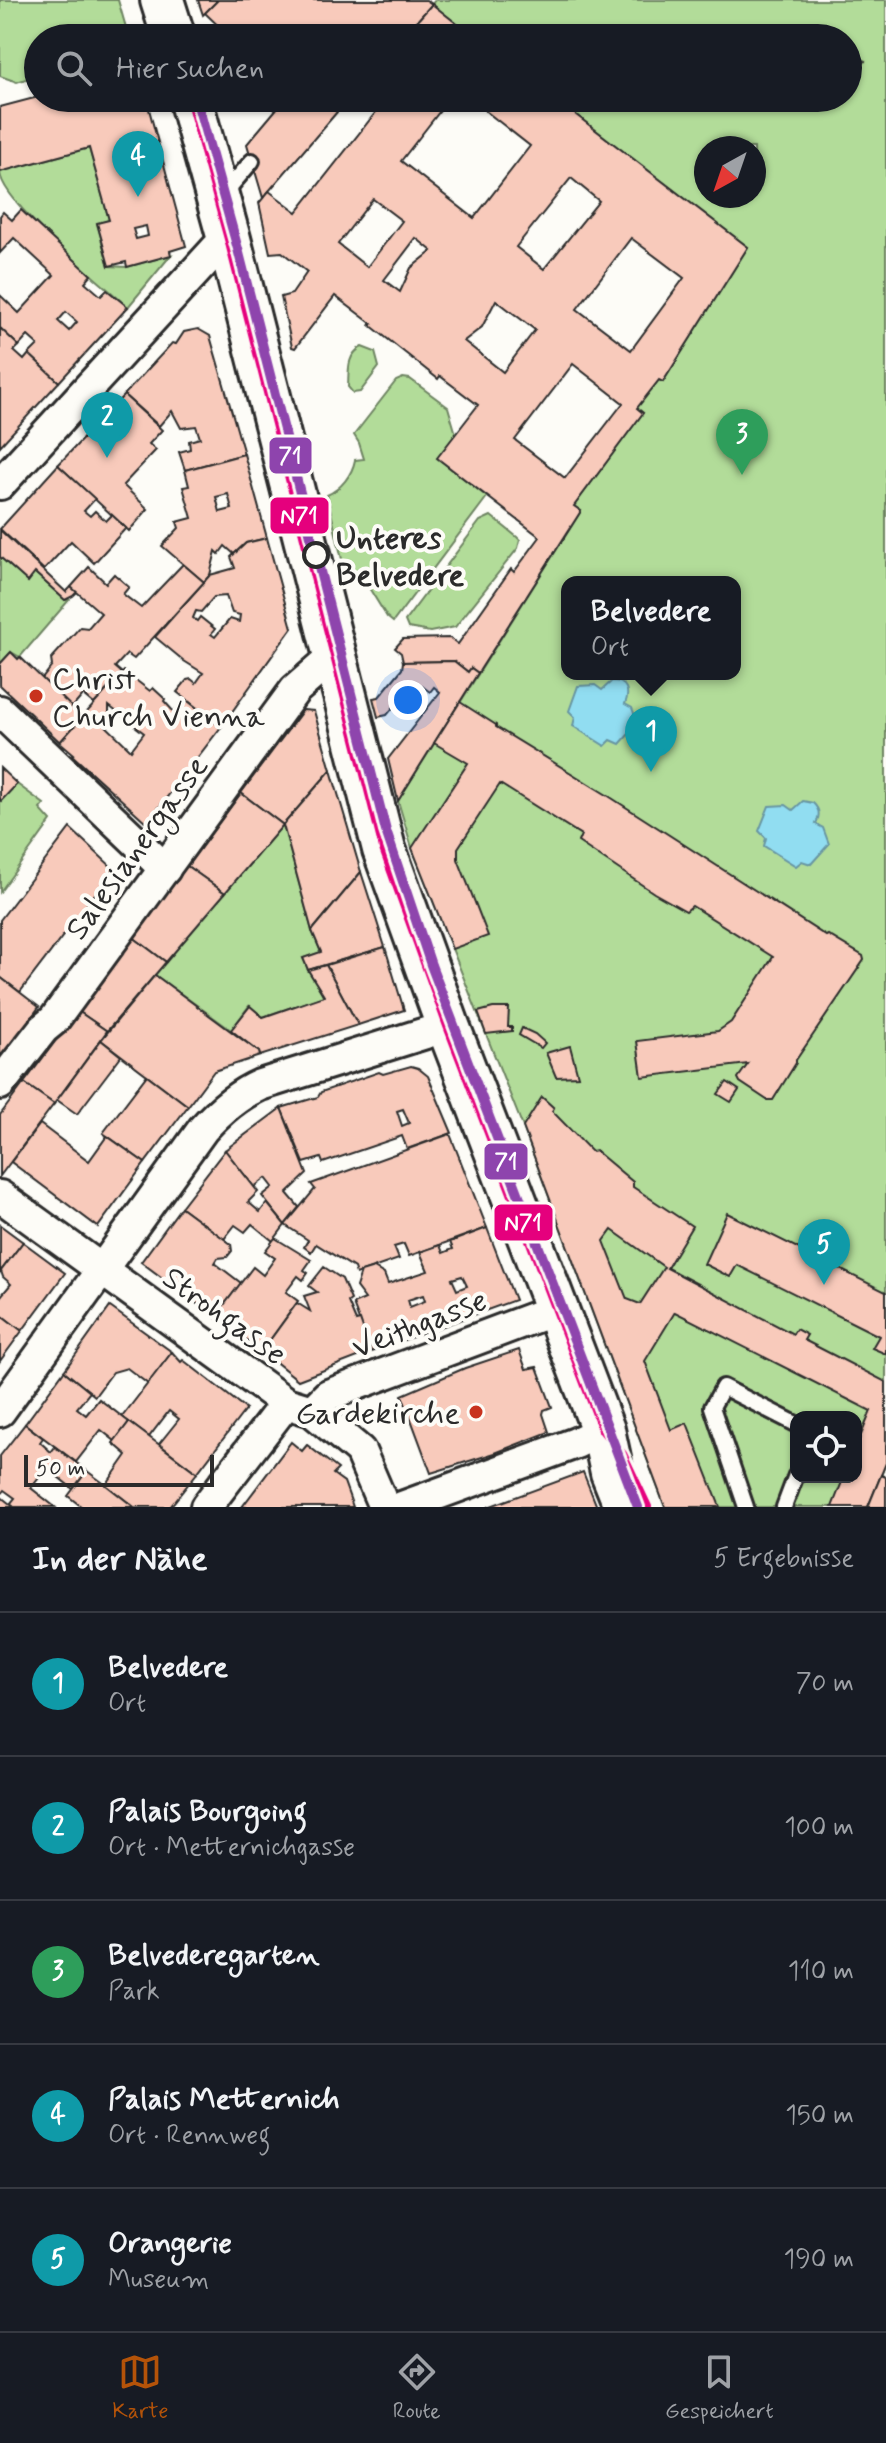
<!DOCTYPE html>
<html lang="de">
<head>
<meta charset="utf-8">
<style>
	:root { --surface:#171b24; --page:#242831; --text:#f1f3f6; --muted:#9ea1a6; --line:#363941; --accent:#b45309 }
	body { margin:0; font-family:Mynerve,sans-serif; background:var(--page); color:var(--text) }
	.controls { position:absolute; right:24px; bottom:24px; display:grid; overflow:hidden; border-radius:16px; box-shadow:0 2px 6px #0004 }
	.controls button { width:72px; height:72px; display:grid; place-items:center; padding:0; border:0; border-bottom:2px solid var(--line); background:var(--surface); color:var(--text); font:40px sans-serif }
	.compass { position:absolute; left:694px; top:136px; width:72px; height:72px; border-radius:50%; background:var(--surface); box-shadow:0 2px 6px #0004; rotate:220deg }
	.scale { position:absolute; left:24px; bottom:20px; width:190px; box-sizing:border-box; padding-left:8px; border:4px solid #2b2b2b; border-top:0; font-size:22px; line-height:28px; white-space:nowrap; color:#2b2b2b; -webkit-text-stroke:6px #fdfcf7; paint-order:stroke }
	.you { position:absolute; left:408px; top:700px; width:28px; height:28px; margin:-20px; border:6px solid #fff; border-radius:50%; background:#1a73e8; box-shadow:0 0 0 12px #1a73e833 }
	.badge { display:grid; place-items:center; width:52px; height:52px; border-radius:50%; background:var(--accent); color:#fff; font-size:26px; font-weight:700 }
	.pin { position:absolute; translate:-50% -66px; filter:drop-shadow(0 2px 4px #0008) }
	.pin::after { content:''; position:absolute; top:42px; width:28px; height:24px; background:inherit; clip-path:polygon(0 0,100% 0,50% 100%) }
	.popup { position:absolute; left:561px; top:576px; width:180px; height:104px; box-sizing:border-box; display:grid; place-content:center; border-radius:16px; background:var(--surface); filter:drop-shadow(0 2px 6px #0005); font-size:26px; white-space:nowrap; color:var(--muted) }
	.popup b { font-size:30px; color:var(--text) }
	.popup::after { content:''; position:absolute; left:50%; top:100%; margin-left:-16px; border:16px solid transparent; border-top-color:var(--surface) }
	.list { margin:0; padding:0; list-style:none }
	h2 { display:flex; justify-content:space-between; align-items:center; height:104px; margin:0; padding:0 32px; font-size:34px }
	h2 small { font-size:26px; font-weight:400; color:var(--muted) }
	.list li { display:grid; grid-template-columns:52px 1fr auto; gap:24px; align-items:center; box-sizing:border-box; height:144px; padding:0 32px; border-top:2px solid var(--line) }
	.list b { display:block; font-size:30px; white-space:nowrap }
	.list p { margin:0; font-size:26px; white-space:nowrap; color:var(--muted) }
	.list em { font-size:26px; font-style:normal; color:var(--muted) }
	.icon { flex:none; width:44px; height:44px; fill:none; stroke:currentColor; stroke-width:2; stroke-linecap:round; stroke-linejoin:round }
	.map { position:relative; flex:none; width:886px; height:1507px; overflow:hidden }
	.search { position:absolute; background:var(--surface); box-shadow:0 2px 6px #0004; left:24px; right:24px; top:24px; height:88px; display:flex; align-items:center; gap:20px; box-sizing:border-box; padding:0 28px; border-radius:44px; color:var(--muted); font-size:30px }
	.sheet { height:824px; background:var(--surface) }
	nav { display:flex; justify-content:space-around; align-items:center; box-sizing:border-box; height:112px; border-top:2px solid var(--line); background:var(--surface); font-size:22px; color:var(--muted) }
	nav a { display:grid; justify-items:center; gap:4px }
	nav .on { color:var(--accent) }
	.map>svg:first-child { display:block }
</style>
</head>
<body>
<div class="map">
<svg width="886" height="1507" viewBox="0 0 886 1507">
	<rect width="100%" height="100%" fill="#fdfcf7"/>
	<filter id="ink" filterUnits="userSpaceOnUse"><feTurbulence type="fractalNoise" baseFrequency=".0125" numOctaves="2"/><feDisplacementMap in="SourceGraphic" scale="16" xChannelSelector="R" yChannelSelector="G"/><feConvolveMatrix kernelMatrix="1 2 1 2 8 2 1 2 1" color-interpolation-filters="sRGB"/></filter>
	<g filter="url(#ink)">
		<g fill="#b2dc99" stroke="#6e8462" stroke-width="2" fill-rule="evenodd">
			<path d="M0,0h118l11,38h-91v37l-21,7 -17,-6z"/>
			<path d="M435,0h451v1463l-18,44h-203l-142,-380 -111,-279 -14,-47 183,-290 -7,-5 69,-93 -6,-5 22,-28 4,2 85,-135 -194,-149h294v-60h-373l-43,-34zM706,148h48v48h-48zM567,582h168v92h-168zM796,1417h60v60h-60z"/>
			<path d="M89,148l20,72 -12,4 12,42 18,1 44,-12 -43,52c-25,-23 -128,-106 -128,-135z"/>
			<path d="M362,347l13,5 4,15 -19,25 -7,1 -5,-6c1,-15 -2,-32 14,-40z"/>
			<path d="M403,378l7,1 38,28 8,27 -18,24 49,39 -94,125 -6,-5 -29,-47 -11,11 -20,-86c14,-6 25,-20 28,-35l9,-1 -5,-16 -5,-8 42,-54z"/>
			<path d="M491,516l26,21 3,3 -2,8 -63,79 -25,5 -22,-4 -3,-7 75,-100z"/>
			<path d="M0,557l27,24 8,-8 30,27h4l-49,57 -9,-5 -11,12z"/>
			<path d="M17,784l27,20 -4,5 11,12 -51,71v-92z"/>
			<path d="M283,825l29,106 9,21 -18,6 21,38 -61,21 -14,-11 -18,24 -76,-55z"/>
		</g>
		<g fill="#91ddf1" stroke="#6896a2" stroke-width="2">
			<path d="M612,681c15,0 18,11 13,23l7,4 6,16 -18,20 -9,-4 -6,6 -32,-20 2,-9 -6,-6 9,-25 17,-1 7,5z"/>
			<path d="M803,801l10,2c7,7 7,12 3,21l7,4 6,16 -18,20 -9,-3 -6,5 -32,-20 2,-8 -7,-7 10,-25 17,-1 7,5z"/>
		</g>
		<g fill="#f8cabb" stroke="#2b2b2b" stroke-width="2" fill-rule="evenodd">
			<path d="M198,0h20l-15,15z"/>
			<path d="M218,0h208l6,4 -30,34h-51l-5,-4 -3,4h-119l3,-4 -22,-21z"/>
			<path d="M432,4l43,34h-73z"/>
			<path d="M855,55l10,6 -17,25v-20z"/>
			<path d="M38,97l108,1 40,148 -16,5 1,4 -44,12 -1,-5 -17,4 -12,-43 12,-3 -20,-72 -89,24v-65zM146,226l2,10 -12,3 -3,-10z"/>
			<path d="M270,98h50l17,14 -74,86 -16,-54 32,-38z"/>
			<path d="M387,98h63l-49,63 73,57 56,-72 -61,-48h85l194,149 -85,135 -4,-2 -22,28 6,5 -69,93 7,5 -103,162 -7,-5 -3,4 -14,-11 -51,1 -2,-9 -6,-5 8,-9 47,-1 8,6 53,-75 3,3 26,-35 -103,-79 41,-53 -38,-29 -2,3 -68,-54 2,-1 -37,-28 -40,52 -3,-1 -11,-50 11,-3 15,-22 -25,-20 -12,1 -11,-50 10,-12 28,21zM571,178l28,23 -55,68 -28,-22zM373,199l29,22 -35,46 -29,-23zM416,238l16,13 -21,17 -11,24 -16,-12zM631,238l53,40 -53,72 -54,-41zM496,300l39,30 -32,42 -39,-31 18,-14zM573,364l50,39 -58,75 -50,-38z"/>
			<path d="M21,210l70,65 -6,7 16,14 6,-6 21,17 -69,75 -30,-28 9,-9 -10,-9 -9,10 -19,-18v-33l19,18 35,-38 -40,-37 -14,15v-37l3,-4 9,8zM66,312l11,10 -8,9 -11,-10z"/>
			<path d="M0,328l19,18 -5,5 10,9 5,-6 30,28 -59,64z"/>
			<path d="M198,329l12,7 34,118 -59,16 -6,-18 11,-3 -1,-8 11,-3 -4,-12 -15,2 -9,-17 -13,15 -35,-31 48,-52 4,1 8,-12z"/>
			<path d="M124,395l38,35 -13,14 7,6 -33,35 25,24 -19,22 -71,-66z"/>
			<path d="M244,454l23,84 -21,5 -12,11 -9,-8 -6,8 -3,-3 -6,24 -6,7 -42,-36 17,-18 -2,-6 15,-4 -9,-31 6,-1 -4,-16zM228,494l4,15 -12,3 -4,-15z"/>
			<path d="M58,465l37,34 -11,12 6,5 5,-5 11,10 6,-6 14,13 -32,35 -23,-22 -27,29 -44,-41z"/>
			<path d="M0,530l66,62 5,-5 6,5 -4,4 -8,4 -30,-27 -7,9 -28,-25z"/>
			<path d="M267,538l25,90 -71,99 -44,-35 10,-12 4,-1 5,4 7,-10 -19,-12 -29,-24 55,-62 25,-7 -4,-11 15,-14zM226,596l6,17 8,2 -1,7 -9,-3 -15,18 -4,-3 4,-5 -15,-12 -3,4 -4,-3 3,-7 5,1 13,-15z"/>
			<path d="M183,564l21,18 -70,77 -7,-5 -12,13 7,6 -28,31 -11,-9 -11,13 -30,-29 10,-13 -1,-7 29,-32 8,1 13,-15 -30,-26 18,-20 17,16 8,-9 15,13 -6,7 18,14z"/>
			<path d="M11,652l7,7 2,-2 62,60 -22,25 -60,-57v-21z"/>
			<path d="M454,661l14,11 3,-4 7,5 -80,128 -10,-42 52,-67 -6,-5 -4,5 -15,-11 -28,34 -9,2 -5,-19 6,-1 23,-28 1,-7z"/>
			<path d="M124,671l26,20 3,-3 12,11 -1,2 10,11 10,-14 37,29 -74,96 -75,-68 2,-1 -14,-12zM109,706l35,27 -13,17 -28,-27 6,-8z"/>
			<path d="M460,702l36,23v2l111,68 219,141 2,-1 35,21 1,4 -68,100v3l-23,37h-6l-27,-18 -2,-4 10,-14 -106,13 -5,-36 81,-10 6,-4 7,-5 42,-65 -81,-51 -6,5 -32,-18 -76,-51 3,-7 -81,-51 -42,64v11l30,77 -36,13 -40,-101 56,-85 -34,-20z"/>
			<path d="M303,710l11,1 17,59 -48,55 -42,-32z"/>
			<path d="M0,768l17,16 -16,17 -1,-1z"/>
			<path d="M331,770l30,102 -49,59 -29,-106z"/>
			<path d="M241,793l42,32 -58,68 -38,-27z"/>
			<path d="M70,828l44,41 -94,123 -20,-15v-57z"/>
			<path d="M187,866l38,27 -59,69 -33,-25z"/>
			<path d="M361,872l24,75 -77,23 -5,-12 18,-6 -9,-21z"/>
			<path d="M133,937l33,25 -59,69 -29,-20z"/>
			<path d="M385,947l19,63 -46,15 -32,-60z"/>
			<path d="M326,965l32,60 -98,31 -1,-4 -28,-22 19,-24 13,11 61,-21 -16,-26z"/>
			<path d="M155,975l104,77 1,4 -46,15 -26,35 -87,-66z"/>
			<path d="M0,977l39,30 -39,53z"/>
			<path d="M493,1008h16l-1,19h4v4l-26,3 -8,-22z"/>
			<path d="M78,1011l29,20 -53,73 -30,-21z"/>
			<path d="M522,1028l13,6 10,9 -4,5 -22,-13z"/>
			<path d="M101,1040l20,16 -44,58 -20,-14z"/>
			<path d="M570,1046l8,30 -22,1 -10,-24z"/>
			<path d="M411,1066l7,2 10,8 24,57 -45,16 -5,-13 -79,27 -2,-5 -17,5 -23,-55 37,-11 3,-5 58,-20 4,2zM403,1109l6,14 -7,3 -5,-15z"/>
			<path d="M147,1075l41,31 -43,57 -42,-30z"/>
			<path d="M727,1082l12,8 -8,12 -13,-8z"/>
			<path d="M24,1083l30,21 -54,72v-61z"/>
			<path d="M542,1097l12,11 -2,3 40,41 4,-1 37,31v5l59,39 -25,42 126,66 3,-5 11,6 -3,5 82,42v81l-18,44h-36l12,-30h12v-30l15,-36 -196,-99 -30,49 26,69 16,-7 33,84h-55l-142,-380zM612,1230l52,37 -24,37 -13,-5 -23,-58z"/>
			<path d="M281,1108l26,66 -20,19 12,14 -14,18 -23,-29 11,-9 -7,-9 -12,9 -29,-37z"/>
			<path d="M40,1124l49,37 18,-25 38,27 -47,64 -87,-65z"/>
			<path d="M450,1134l37,94 -78,28 -5,-12 -10,3 5,12 -43,15 -2,-6 -38,-24 -5,8 -7,-5 4,-7 -23,-15 30,-36 -4,-5z"/>
			<path d="M225,1150l33,42 -10,10 12,10 7,-9 18,22 -12,16 -21,-17 -7,8 -10,-7 -11,14 -43,-32z"/>
			<path d="M181,1207l50,37 1,7 -5,6 -9,1 -3,5 26,20 -26,34 -74,-55z"/>
			<path d="M727,1213l159,79v62l-14,-6 7,-12 -142,-71 -7,12 -26,-13z"/>
			<path d="M0,1225l23,17 -23,30z"/>
			<path d="M487,1228l28,72 -144,52 -18,-48 12,-5 -9,-12 5,-15 13,-4 10,6 4,10 40,-13 -8,-19 20,-7 3,8 10,-4 -3,-7zM462,1276l5,10 -10,4 -5,-11zM423,1295l2,6 -15,6 -2,-7z"/>
			<path d="M275,1238l36,22 -7,10 4,3 -5,7 -5,-4 -12,16 12,9 -36,50 -47,-34 38,-50 10,8 12,-17 -10,-7z"/>
			<path d="M23,1242l42,31 -43,58 -22,-17v-17l11,-13 -8,-7 -2,-6z"/>
			<path d="M324,1267l18,12 9,21 -3,2 8,19 4,-1 11,32 -73,28 -36,-29 35,-48 13,8 -6,-15 13,-4 -8,-6z"/>
			<path d="M110,1307l62,45 -24,32 -21,-16 -14,4 -18,24 -31,-25z"/>
			<path d="M0,1314l22,17 -22,30z"/>
			<path d="M519,1350l7,19 11,-2 15,40 -8,3 -1,4 6,18 -54,21 -64,20 -29,-78 63,-27z"/>
			<path d="M172,1352l9,10 2,-2 4,3 59,46 -49,64 -38,-29 20,-25 -10,-8 -20,26 -27,-20z"/>
			<path d="M64,1371l26,21 -13,16 9,7 13,-16 30,23 -14,19 -14,-11 -25,32 -51,-38z"/>
			<path d="M129,1422l68,51 -27,34h-36l-28,-22 21,-30 -14,-12z"/>
			<path d="M25,1424l18,14 -3,4 11,10 4,-5 32,24 -14,18 -26,-21 -16,20 24,19h-41l-4,-3 5,-6 -11,-8 -4,5v-39z"/>
			<path d="M291,1442l11,9 5,-6 31,24 -5,5 11,8 9,25h-111z"/>
			<path d="M87,1471l19,14 28,22h-52l-14,-11z"/>
			<path d="M583,1472l14,35h-109z"/>
			<path d="M881,1475l5,2v30h-18z"/>
			<path d="M0,1496l10,8 4,3h-14z"/>
		</g>
		<g fill="none" stroke-linecap="round" stroke-linejoin="round">
			<g stroke="#2b2b2b" stroke-width="20">
				<g id="lane">
					<path d="M223,195l29,-34"/>
					<path d="M746,1507l-34,-100 11,-20 73,37"/>
					<path d="M784,1507l12,-32"/>
				</g>
			</g>
			<g stroke="#2b2b2b" stroke-width="36">
				<g id="street">
					<path d="M0,484l217,-236 12,-9"/>
					<path d="M0,711l165,158"/>
					<path d="M0,1084l43,-55 11,-9 241,-330 38,-33"/>
					<path d="M0,1196l286,207 26,8 48,40 24,56"/>
					<path d="M0,1411l203,-282c17,-19 34,-34 57,-44l188,-59"/>
					<path d="M312,1411l16,-16 229,-86"/>
					<path d="M206,1507l80,-104"/>
					<path d="M402,1507l174,-64 27,-13"/>
				</g>
			</g>
			<g stroke="#2b2b2b" stroke-width="48">
				<g id="secondary">
					<path d="M162,0l12,38"/>
					<path d="M190,98l39,141 155,610 64,177 155,404 9,42 14,35"/>
				</g>
			</g>
			<use href="#lane" stroke="#fdfcf7" stroke-width="14"/>
			<use href="#street" stroke="#fdfcf7" stroke-width="30"/>
			<use href="#secondary" stroke="#fdfcf7" stroke-width="42"/>
			<g stroke="#fdfcf7" stroke-width="16">
				<path id="bus-1" d="M190,98l39,141 155,610 64,177 155,404 19,24 25,53"/>
			</g>
			<use href="#bus-1" stroke="#e5007d" stroke-width="10"/>
			<g stroke="#fdfcf7" stroke-width="16">
				<path id="tram-1" d="M196,98l42,151 148,582 45,134 207,542"/>
			</g>
			<use href="#tram-1" stroke="#8e44ad" stroke-width="10"/>
		</g>
	</g>
	<circle fill="#fdfcf7" stroke="#2b2b2b" stroke-width="4" cx="316" cy="555" r="12"/>
	<g fill="#c8321e" stroke="#fdfcf7" stroke-width="3">
		<circle cx="36" cy="696" r="8"/>
		<circle cx="476" cy="1412" r="8"/>
	</g>
	<g text-anchor="middle" stroke-width="8" stroke-linejoin="round" paint-order="stroke">
		<g font-size="32" font-weight="bold" fill="#2b2b2b" stroke="#fdfcf7" text-anchor="start">
			<text x="336" y="548">Unteres<tspan x="336" dy="37">Belvedere</tspan></text>
		</g>
		<g font-size="32" fill="#2b2b2b" stroke="#fdfcf7" text-anchor="start">
			<text x="52" y="689">Christ<tspan x="52" dy="37">Church Vienna</tspan></text>
			<text x="460" y="1423" text-anchor="end">Gardekirche</text>
		</g>
		<g font-size="32" fill="#2b2b2b" stroke="#fdfcf7">
			<text transform="translate(136 847) rotate(-54)" y="11">Salesianergasse</text>
			<text transform="translate(225 1315) rotate(36)" y="11">Strohgasse</text>
			<text transform="translate(419 1323) rotate(-21)" y="11">Veithgasse</text>
		</g>
	</g>
	<g stroke="#fdfcf7" stroke-width="3">
		<rect x="268" y="436" width="45" height="39" rx="8" fill="#8e44ad"/>
		<rect x="269" y="496" width="61" height="39" rx="8" fill="#e5007d"/>
		<rect x="483" y="1142" width="46" height="39" rx="8" fill="#8e44ad"/>
		<rect x="493" y="1203" width="61" height="39" rx="8" fill="#e5007d"/>
	</g>
	<g font-size="22" text-anchor="middle" font-weight="bold" fill="#fff">
		<text x="290" y="463">71</text>
		<text x="299" y="523">N71</text>
		<text x="506" y="1169">71</text>
		<text x="523" y="1230">N71</text>
	</g>
</svg>
<div class="controls">
<button><svg class="icon" aria-label="locate" viewBox="0 0 24 24"><circle cx="12" cy="12" r="6"/><path d="M12 2v4M12 18v4M2 12h4M18 12h4"/></svg></button>
</div>
<svg class="compass" viewBox="-18 -18 36 36"><path d="M0-13l5 13h-10z" fill="#e53935"/><path d="M0 13l5-13h-10z" fill="#9ea1a6"/></svg>
<div class="scale">50 m</div>
<div class="you"></div>
<div class="pin badge" style="left:651px;top:772px;background:#0f9aa8">1</div>
<div class="popup"><b>Belvedere</b>Ort</div>
<div class="pin badge" style="left:107px;top:458px;background:#0f9aa8">2</div>
<div class="pin badge" style="left:742px;top:475px;background:#2e9e5b">3</div>
<div class="pin badge" style="left:138px;top:197px;background:#0f9aa8">4</div>
<div class="pin badge" style="left:824px;top:1285px;background:#0f9aa8">5</div>
<div class="search"><svg class="icon" aria-label="search" viewBox="0 0 24 24"><circle cx="10" cy="10" r="6"/><path d="M15 15l6 6"/></svg>Hier suchen</div>
</div>
<section class="sheet">
<h2>In der Nähe<small>5 Ergebnisse</small></h2>
<ul class="list">
<li><span class="badge" style="background:#0f9aa8">1</span><div><b>Belvedere</b><p>Ort</p></div><em>70 m</em></li>
<li><span class="badge" style="background:#0f9aa8">2</span><div><b>Palais Bourgoing</b><p>Ort · Metternichgasse</p></div><em>100 m</em></li>
<li><span class="badge" style="background:#2e9e5b">3</span><div><b>Belvederegarten</b><p>Park</p></div><em>110 m</em></li>
<li><span class="badge" style="background:#0f9aa8">4</span><div><b>Palais Metternich</b><p>Ort · Rennweg</p></div><em>150 m</em></li>
<li><span class="badge" style="background:#0f9aa8">5</span><div><b>Orangerie</b><p>Museum</p></div><em>190 m</em></li>
</ul>
</section>
<nav>
<a class="on"><svg class="icon" aria-label="map" viewBox="0 0 24 24"><path d="M3 6l6-2 6 2 6-2v14l-6 2-6-2-6 2zM9 4v14M15 6v14"/></svg>Karte</a>
<a><svg class="icon" aria-label="directions" viewBox="0 0 24 24"><path d="M12 3l9 9-9 9-9-9zM9 14v-3h6M13 9l2 2-2 2"/></svg>Route</a>
<a><svg class="icon" aria-label="saved" viewBox="0 0 24 24"><path d="M7 4h10v16l-5-4-5 4z"/></svg>Gespeichert</a>
</nav>
</body>
</html>
